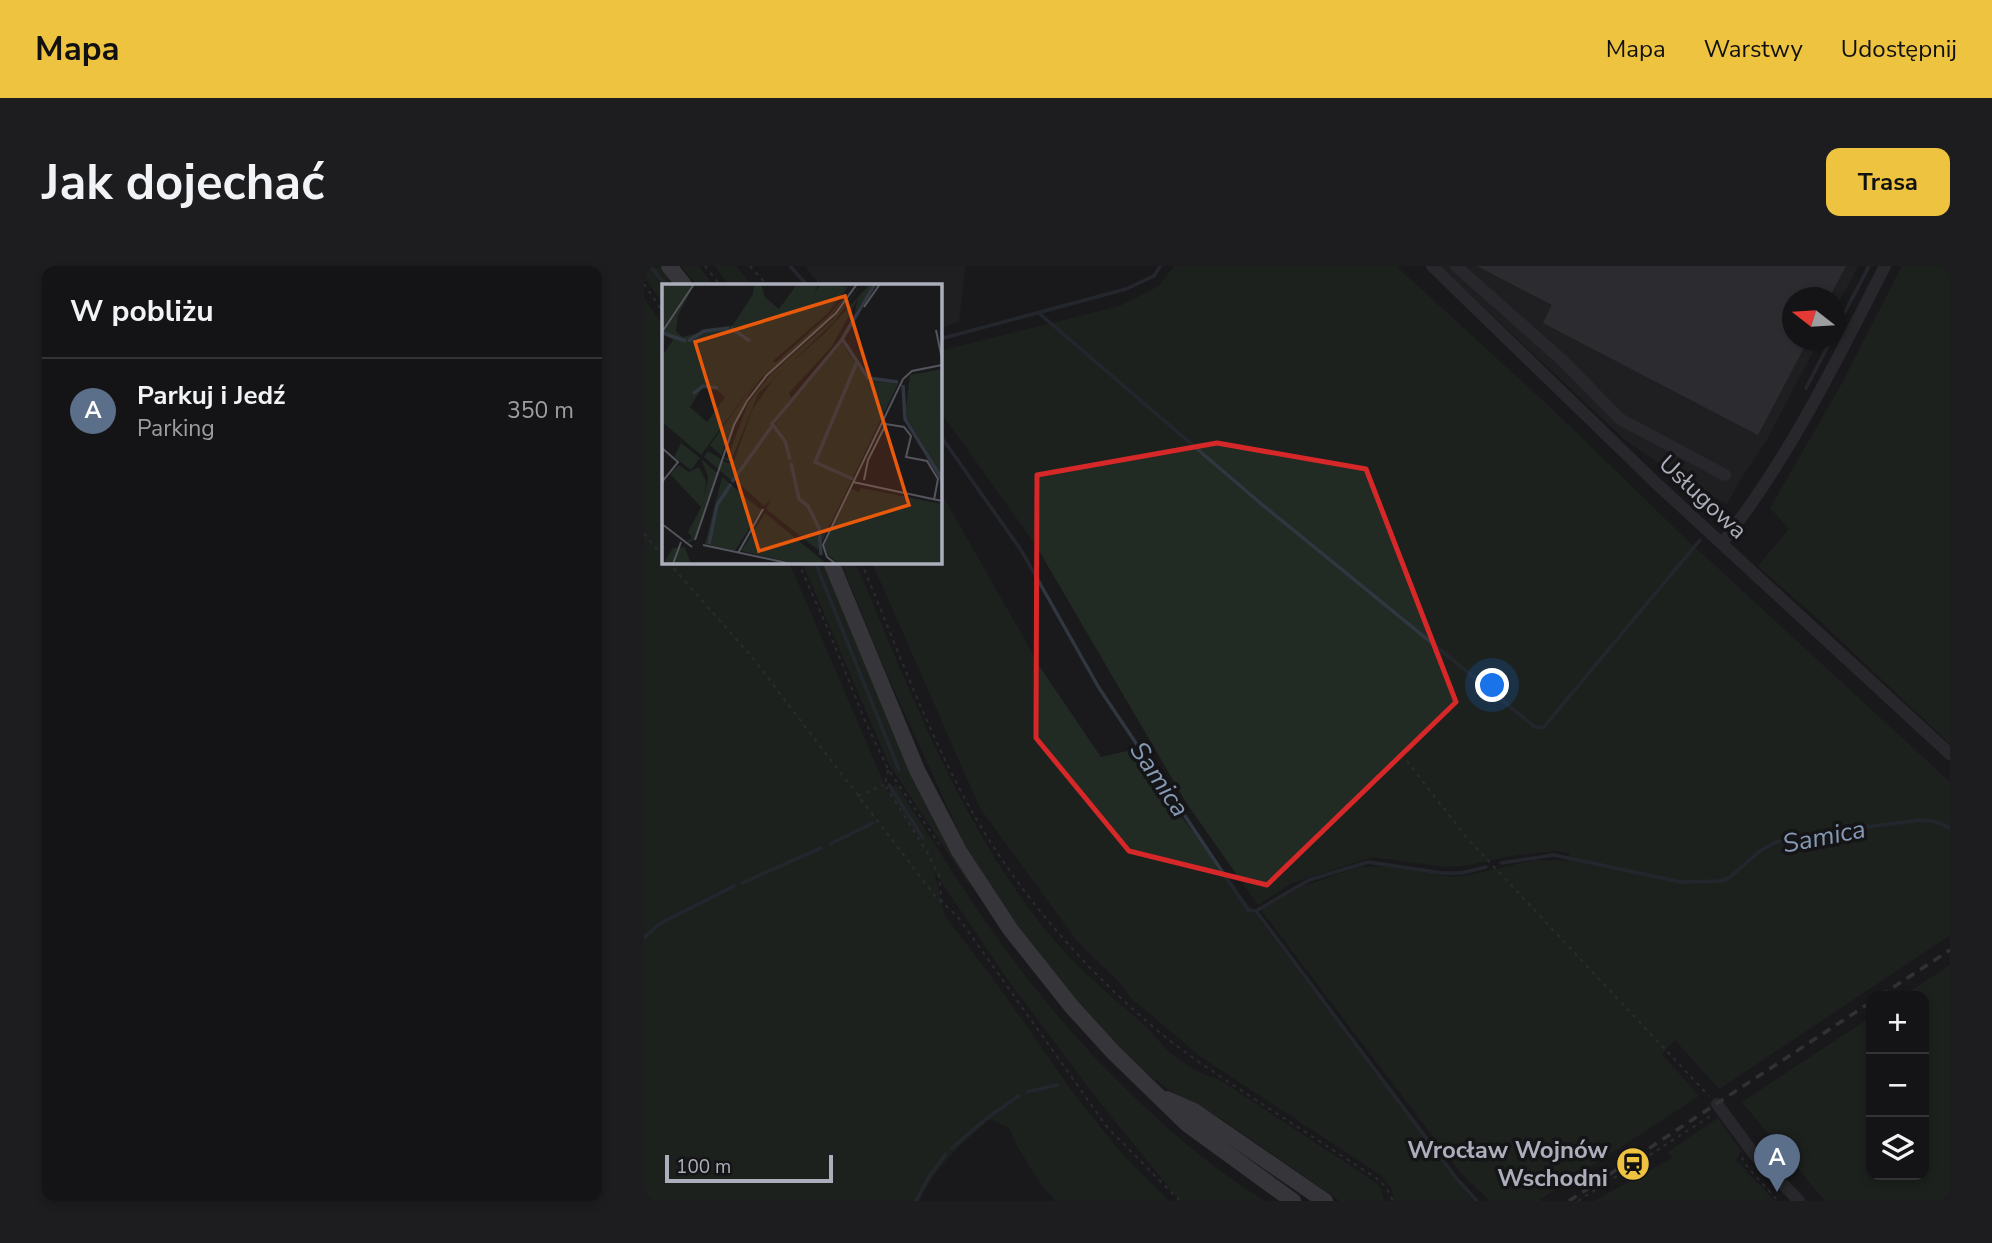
<!DOCTYPE html>
<html lang="pl">
<head>
<meta charset="utf-8">
<style>
	:root { --surface:#141315; --page:#1d1c1e; --text:#f1f3f6; --muted:#9d9ea0; --line:#333234; --accent:#edc340 }
	body { margin:0; font-family:"Nunito Sans",sans-serif; background:var(--page); color:var(--text) }
	.controls { position:absolute; right:21px; bottom:21px; display:grid; overflow:hidden; border-radius:14px; box-shadow:0 4px 10px #0003 }
	.controls button { width:63px; height:63px; display:grid; place-items:center; padding:0; border:0; border-bottom:2px solid var(--line); background:var(--surface); color:var(--text); font:35px sans-serif }
	.compass { position:absolute; left:1138px; top:21px; width:63px; height:63px; border-radius:50%; background:var(--surface); box-shadow:0 4px 10px #0003; rotate:287deg }
	.scale { position:absolute; left:21px; bottom:18px; width:168px; box-sizing:border-box; padding-left:7px; border:4px solid #acafbb; border-top:0; font-size:19px; line-height:24px; white-space:nowrap; color:#acafbb; -webkit-text-stroke:5px #151417; paint-order:stroke }
	.you { position:absolute; left:849px; top:420px; width:24px; height:24px; margin:-18px; border:5px solid #fff; border-radius:50%; background:#1a73e8; box-shadow:0 0 0 10px #1a73e833 }
	.badge { display:grid; place-items:center; width:46px; height:46px; border-radius:50%; background:var(--accent); color:#fff; font-size:23px; font-weight:700 }
	.pin { position:absolute; translate:-50% -58px; filter:drop-shadow(0 2px 4px #0008) }
	.pin::after { content:''; position:absolute; top:37px; width:24px; height:21px; background:inherit; clip-path:polygon(0 0,100% 0,50% 100%) }
	.list { margin:0; padding:0; list-style:none }
	h2 { display:flex; justify-content:space-between; align-items:center; height:91px; margin:0; padding:0 28px; font-size:30px }
	h2 small { font-size:23px; font-weight:400; color:var(--muted) }
	.list li { display:grid; grid-template-columns:46px 1fr auto; gap:21px; align-items:center; box-sizing:border-box; height:105px; padding:0 28px; border-top:2px solid var(--line) }
	.list b { display:block; font-size:26px; white-space:nowrap }
	.list p { margin:0; font-size:23px; white-space:nowrap; color:var(--muted) }
	.list em { font-size:23px; font-style:normal; color:var(--muted) }
	.icon { flex:none; width:38px; height:38px; fill:none; stroke:currentColor; stroke-width:2; stroke-linecap:round; stroke-linejoin:round }
	.map { position:relative; flex:none; width:1306px; height:935px; overflow:hidden; border-radius:14px }
	header { display:flex; align-items:center; gap:42px; box-sizing:border-box; height:98px; padding:0 35px; background:var(--accent); color:#111 }
	header strong { font-size:33px }
	nav { display:flex; gap:38px; margin-inline-start:auto; font-size:24px }
	.intro { display:flex; align-items:center; justify-content:space-between; box-sizing:border-box; height:168px; padding:0 42px }
	h1 { margin:0; font-size:49px }
	.button { padding:18px 32px; border-radius:14px; background:var(--accent); color:#111; font-size:24px; font-weight:700 }
	main { display:flex; gap:42px; padding:0 42px }
	aside { flex:1; background:var(--surface); border-radius:14px; box-shadow:0 4px 10px #0003 }
	.map>svg:first-child { display:block }
</style>
</head>
<body>
<header>
<strong>Mapa</strong>
<nav><a>Mapa</a><a>Warstwy</a><a>Udostępnij</a></nav>
</header>
<div class="intro"><h1>Jak dojechać</h1><a class="button">Trasa</a></div>
<main>
<aside>
<h2>W pobliżu<small></small></h2>
<ul class="list">
<li><span class="badge" style="background:#5c6f8a">A</span><div><b>Parkuj i Jedź</b><p>Parking</p></div><em>350 m</em></li>
</ul>
</aside>
<div class="map">
<svg width="1306" height="935" viewBox="0 0 1306 935">
	<rect width="100%" height="100%" fill="#1a191c"/>
	<g fill="#262529">
		<path d="M161,0h160l-6,56 -19,6v-43h-120z"/>
		<path d="M796,0h418l-23,44 -1,-12h-42v42h27l-53,101 -23,34 -16,29 -38,-20 -65,-45z"/>
	</g>
	<g fill="#212a23">
		<path d="M0,0l19,1 1,5 8,13h-9v18l-19,-26z"/>
		<path d="M37,0h18l14,19h-16z"/>
		<path d="M71,0h21l16,19h-23z"/>
		<path d="M530,0h222l156,143 133,129 265,244v153l-231,154 -44,-49 -13,14 37,42 -161,105h-48l-30,-29 -199,-262 40,-23 57,-20 30,-1 65,11 17,-2 65,-15 34,1v-8l-14,-2 -38,4 -48,10 -24,2 -72,-10 -81,26 -34,22 -71,-101 -152,-260 -95,-133v-60l180,-45 39,-20z"/>
		<path d="M1258,0h48v478l-132,-125 -60,-53 31,-37 -19,-21 71,-123z"/>
		<path d="M0,32l19,28v236h126l99,231 8,-9c44,68 87,139 138,203 51,64 109,123 173,174 18,14 38,27 57,40h-84l-82,-101 -92,-123 -72,-106 11,45 57,75 69,99 51,64 47,47h-113l-13,-14 -26,-41 -8,-18 -19,-9c-30,26 -53,46 -71,82h-275z"/>
		<path d="M296,225l102,179 59,87 30,-7 342,451h-79l-3,-14 -10,-12 -180,-118 -70,-59 -8,-12 -45,-44 -98,-134 -108,-246h68z"/>
		<path d="M158,296h21l58,140 90,179 -3,2 -79,-119z"/>
		<path d="M197,296h14c55,128 104,262 193,371 27,33 60,61 92,88 10,9 17,18 25,27 14,14 36,27 55,32l155,102 6,6 3,13h-44l-117,-81 -54,-30 -40,-31 -48,-51 -72,-93 -46,-74 -81,-178z"/>
		<path d="M1306,699v236h-125l-83,-99 129,-85v158h53v-179h-21z"/>
		<path d="M1074,852l23,33 -5,9 39,41h-181l78,-43 -4,-6z"/>
	</g>
	<g fill="none" stroke-linecap="round" stroke-linejoin="round">
		<g stroke="#303740" stroke-width="3.5">
			<path d="M6,0l16,19"/>
			<path d="M146,0l17,19"/>
			<path d="M396,48l219,188 276,225 8,1 157,-188"/>
			<path d="M1190,67l35,-67"/>
			<path d="M296,73l186,-50 28,-13 6,-10"/>
			<path d="M1162,122l25,-48"/>
			<path d="M296,169l81,115 78,138 149,222 8,1 53,-31 59,-18 74,11h20l24,-6"/>
			<path d="M171,296l84,208"/>
			<path d="M245,519l34,53"/>
			<path d="M186,578l43,-21"/>
			<path d="M857,597l53,-8 127,27 40,-1 8,-3 31,-27 16,-9 27,-7 118,-15 12,1 17,7"/>
			<path d="M98,617l79,-35"/>
			<path d="M612,645l201,268 20,22"/>
			<path d="M0,672l15,-14 75,-38"/>
			<path d="M383,826l30,-7"/>
			<path d="M308,882l35,-30 32,-22"/>
			<path d="M272,935l14,-26 16,-21"/>
		</g>
	</g>
	<path fill="#444449" d="M833,0h369l-17,32h-36v42h15l-50,95 -215,-112 9,-18z"/>
	<g fill="none" stroke-linecap="round" stroke-linejoin="round">
		<g stroke="#414247" stroke-width="2" stroke-dasharray="3.5 5" stroke-linecap="butt">
			<path d="M61,0l15,19"/>
			<path d="M106,0l17,19"/>
			<path d="M0,18l19,28"/>
			<path d="M0,268l19,22"/>
			<path d="M24,296l84,95 183,239 23,21 149,210 73,74"/>
			<path d="M154,296l30,67 37,92 23,48 51,75"/>
			<path d="M217,296c37,87 69,178 117,260 44,74 102,141 167,198 34,30 73,55 111,80 40,26 80,52 120,78l10,9 7,14"/>
			<path d="M763,495l59,76 243,259"/>
			<path d="M244,504l-3,15 42,67 12,24 3,27"/>
			<path d="M214,530l26,-11"/>
			<path d="M1098,891l2,6 34,38"/>
			<path d="M934,935l134,-86"/>
		</g>
		<g stroke="#3b3b40" stroke-width="12">
			<path d="M788,0l225,218 293,270"/>
			<path d="M812,0l106,94 58,59 105,56"/>
			<path d="M1078,277c67,-84 114,-182 163,-277"/>
			<path d="M1073,838l37,50 45,47"/>
		</g>
		<g stroke="#57585f" stroke-width="16">
			<path d="M25,0l15,19"/>
			<path d="M187,296l86,208 42,81 51,78 62,78 41,45 74,72 106,77"/>
			<path d="M523,833l27,12 131,90"/>
		</g>
		<g stroke="#4e4f55" stroke-width="3.5" stroke-dasharray="9 7" stroke-linecap="butt">
			<path d="M1236,730l70,-46"/>
			<path d="M925,935l302,-199"/>
		</g>
	</g>
	<path d="M0 0H1306V935H0ZM573,177l149,26 90,233 -189,183 -138,-34 -93,-113 1,-263z" fill="#1a191c" fill-opacity=".55" fill-rule="evenodd"/>
	<path fill="none" stroke="#d62828" stroke-width="5" stroke-linejoin="round" d="M573,177l149,26 90,233 -189,183 -138,-34 -93,-113 1,-263z"/>
	<defs>
		<g id="station-disc" transform="scale(1.75)"><circle r="9.5" fill="#edc340" stroke="#151417"/><path d="M-3-6H3Q5-6 5-4V2Q5 4 3 4L4.5 6H3L1.5 4h-3L-3 6H-4.5L-3 4Q-5 4-5 2V-4Q-5-6-3-6ZM-3.5-4v3h7v-3ZM-3.5 1v1.5H-2V1ZM2 1v1.5H3.5V1Z" fill="#111"/></g>
	</defs>
	<g fill-rule="evenodd">
		<use href="#station-disc" x="989" y="898"/>
	</g>
	<g text-anchor="middle" stroke-width="7" stroke-linejoin="round" paint-order="stroke">
		<g font-size="24" fill="#acafbb" stroke="#151417">
			<text transform="translate(1059 231) rotate(43)" y="8">Usługowa</text>
		</g>
		<g font-size="24" font-weight="bold" fill="#acafbb" stroke="#151417" text-anchor="end">
			<text x="964" y="892">Wrocław Wojnów<tspan x="964" dy="28">Wschodni</tspan></text>
		</g>
		<g font-size="26" font-style="italic" fill="#8599b4" stroke="#151417">
			<text transform="translate(516 513) rotate(56)" y="9">Samica</text>
			<text transform="translate(1180 570) rotate(-11)" y="9">Samica</text>
		</g>
	</g>
	<g transform="translate(18 18)">
		<rect width="280" height="280" fill="#1a191c"/>
		<path d="M0,0h31l-31,46zM33,0l-17,31 -2,16 6,6 51,-12 20,-31 1,-10h7l4,13 14,12 18,-25h22l-5,9 7,-9 27,3 -21,27 -54,47 2,2 54,-48 27,-31 -26,33 -68,61 8,-11 -21,27 -25,53 -2,8 5,4 21,-56 21,-27 63,-56 30,-36 -29,39 -75,71 -27,67h-4l-17,-16 51,-71 -60,81 -39,-33v-66l11,-16 -11,-7zM51,103l12,10 -18,25 -17,-15 12,-19zM208,0l2,3 -18,27 4,-15 -26,47 -43,47 2,5 -59,83 -28,-24 4,-6 19,12 7,-2 18,-51 23,-33 50,-44zM180,59l25,37 31,4 -80,166 -52,-41 5,-10 -7,7 -29,-26 50,-70zM280,85v107l-35,-58 -1,-11 4,-32zM19,159l19,15 -9,12 -17,-13zM39,175l60,51 -26,41 -30,-7 17,-67 -5,-4 -21,65 -7,5 -2,-2 5,-3 -4,-6 13,-25 -31,-33 9,-9 10,7 10,-5 7,14 -2,17 4,-21zM199,204l81,16v60h-103l-10,-8 -5,-10 27,-57 8,3zM103,229l62,51h-29l-57,-13zM23,263l6,17h-28l10,-16z" fill="#212a23" fill-rule="evenodd"/>
		<path fill="none" stroke="#303740" stroke-width="3.5" d="M69,44l19,13M1,49l23,8M181,56l25,38 30,4M26,57l16,-10 25,-3M241,101l2,34 37,60M31,110l10,-8 15,2M128,176l-5,-19 -13,-17 69,-83 34,-57M129,179l8,36 9,7 11,22 2,27M191,195l-38,-17 42,-100M70,198l40,-56M47,260l8,-39 14,-21"/>
		<path fill="none" stroke="#54555c" stroke-width="2" d="M202,23l16,-23M274,46l6,29M0,48l32,-48M0,164l16,14 -16,20M202,196l4,-20 18,-36 18,3 7,9 -5,21 21,4 11,18 -4,21M191,198l89,19M0,240l30,23M33,256l39,-115 13,-24 20,-26 69,-62 21,-29M41,261l89,19M76,269l25,-44M11,280l8,-22M174,280l-9,-7 -4,-12 80,-166 9,-8 30,-6"/>
		<path fill="#e8590c" fill-opacity="0.15" stroke="#e8590c" stroke-width="3.5" d="M183,12l64,209 -150,46 -64,-209z"/>
		<rect width="280" height="280" fill="none" stroke="#acafbb" stroke-width="3.5"/>
	</g>
</svg>
<div class="controls">
<button>+</button>
<button>−</button>
<button><svg class="icon" aria-label="layers" viewBox="0 0 24 24"><path d="M12 4l9 5-9 5-9-5zM3 14l9 5 9-5"/></svg></button>
</div>
<svg class="compass" viewBox="-18 -18 36 36"><path d="M0-13l5 13h-10z" fill="#e53935"/><path d="M0 13l5-13h-10z" fill="#9d9ea0"/></svg>
<div class="scale">100 m</div>
<div class="you"></div>
<div class="pin badge" style="left:1133px;top:926px;background:#5c6f8a">A</div>
</div>
</main>
</body>
</html>
